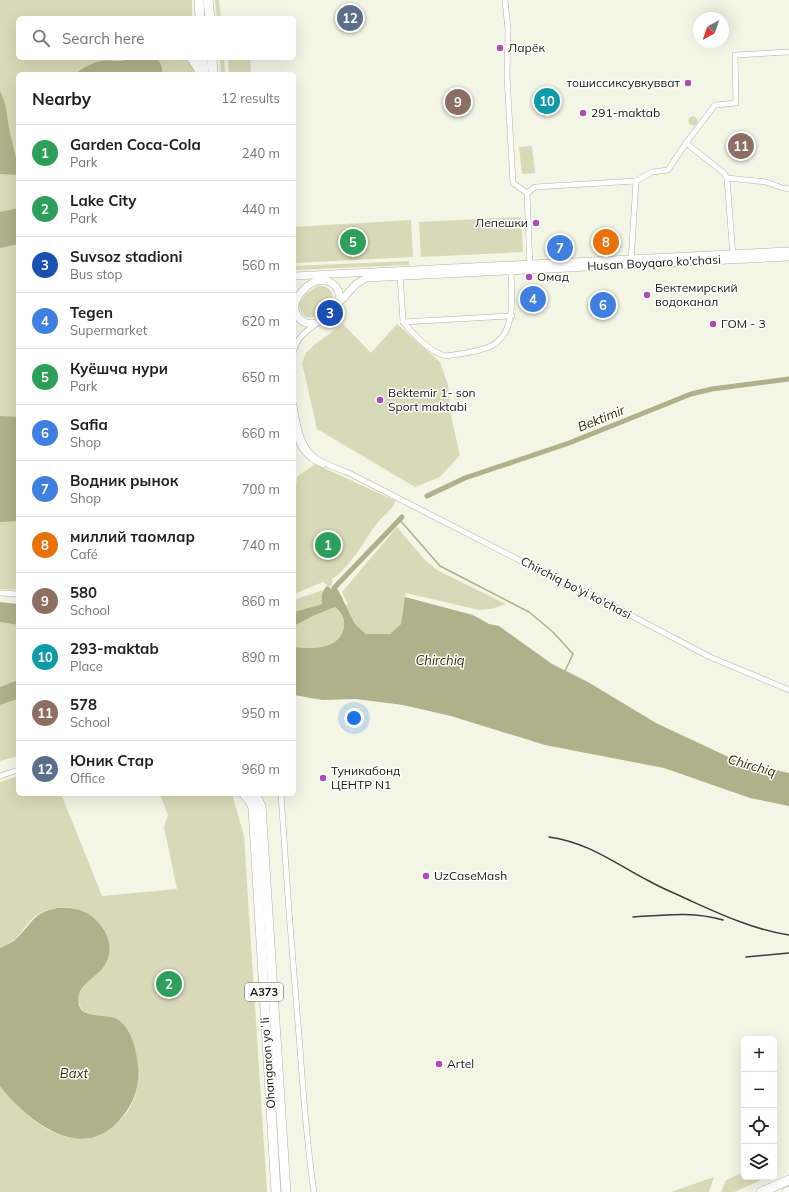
<!DOCTYPE html>
<html lang="en">
<head>
<meta charset="utf-8">
<style>
	:root { --surface:#fff; --page:#f6f6f6; --text:#222; --muted:#767676; --line:#e0e0e0; --accent:#db2777 }
	body { margin:0; font-family:Mulish,sans-serif; background:var(--page); color:var(--text) }
	.controls { position:absolute; right:12px; bottom:12px; display:grid; overflow:hidden; border-radius:6px; box-shadow:0 4px 16px #0002 }
	.controls button { width:36px; height:36px; display:grid; place-items:center; padding:0; border:0; border-bottom:1px solid var(--line); background:var(--surface); color:var(--text); font:20px sans-serif }
	.compass { position:absolute; left:693px; top:12px; width:36px; height:36px; border-radius:50%; background:var(--surface); box-shadow:0 4px 16px #0002; rotate:220deg }
	.you { position:absolute; left:354px; top:718px; width:14px; height:14px; margin:-10px; border:3px solid #fff; border-radius:50%; background:#1a73e8; box-shadow:0 0 0 6px #1a73e833 }
	.badge { display:grid; place-items:center; width:26px; height:26px; border-radius:50%; background:var(--accent); color:#fff; font-size:13px; font-weight:700 }
	.pin { position:absolute; translate:-50% -50%; border:2px solid #fff; box-shadow:0 1px 4px #0006 }
	.list { margin:0; padding:0; list-style:none }
	h2 { display:flex; justify-content:space-between; align-items:center; height:52px; margin:0; padding:0 16px; font-size:17px }
	h2 small { font-size:13px; font-weight:400; color:var(--muted) }
	.list li { display:grid; grid-template-columns:26px 1fr auto; gap:12px; align-items:center; box-sizing:border-box; height:56px; padding:0 16px; border-top:1px solid var(--line) }
	.list b { display:block; font-size:15px; white-space:nowrap }
	.list p { margin:0; font-size:13px; white-space:nowrap; color:var(--muted) }
	.list em { font-size:13px; font-style:normal; color:var(--muted) }
	.icon { flex:none; width:22px; height:22px; fill:none; stroke:currentColor; stroke-width:2; stroke-linecap:round; stroke-linejoin:round }
	.map { position:relative; flex:none; width:789px; height:1192px; overflow:hidden }
	.search { position:absolute; background:var(--surface); box-shadow:0 4px 16px #0002; left:16px; top:16px; width:280px; height:44px; display:flex; align-items:center; gap:10px; box-sizing:border-box; padding:0 14px; border-radius:6px; color:var(--muted); font-size:15px }
	.panel { position:absolute; background:var(--surface); box-shadow:0 4px 16px #0002; left:16px; top:72px; width:280px; height:724px; border-radius:6px }
	.map>svg:first-child { display:block }
</style>
</head>
<body>
<div class="map">
<svg width="789" height="1192" viewBox="0 0 789 1192">
	<rect width="100%" height="100%" fill="#f3f5e5"/>
	<g fill="#d8dab7">
		<path d="M0,0h192v18h-174v40h168l8,11v5h-176v516l-18,-1z"/>
		<path d="M215,0h4l2,18h-4z"/>
		<path d="M220,58h4l1,16h-4z"/>
		<path d="M228,58h22l1,16h-22z"/>
		<circle cx="693" cy="121" r="4.5"/>
		<path d="M532,146l3,27 -13,1 -3,-27z"/>
		<path d="M521,217l2,35 -102,5 -2,-35z"/>
		<path d="M411,220l2,37 -119,6v-36z"/>
		<path d="M409,261v4l-115,5v-4z"/>
		<path d="M317,286c5,-1 8,0 12,3 16,14 -27,47 -30,15l7,-10z"/>
		<path d="M343,324l28,29 26,-29 43,38 8,23 4,36 8,34 -20,22 -25,10 -98,-58 -15,-66 4,-10 8,-8z"/>
		<path d="M315,464l81,37c-5,10 -11,13 -18,21 -14,18 -27,45 -46,57v6l-3,2 -6,-5 -29,12v-90l3,-27z"/>
		<path d="M397,527l27,32 13,11 69,34 -15,5 -12,1 -73,-17 -5,31 -11,10h-24l-11,-10 -9,-18 2,-2 -6,-12z"/>
		<path d="M323,590l-2,8 1,6 -28,8v-12z"/>
		<path d="M335,607c6,5 10,11 9,19 -3,24 -32,23 -50,21v-21l19,-10z"/>
		<path d="M0,622l18,3v55l-18,7z"/>
		<path d="M18,699v57l-18,5v-56z"/>
		<path d="M18,776v18h43l41,102 75,-7 -13,-62 4,-12 -8,-21h72l12,42 23,356h-267v-106c17,20 37,42 63,50 34,10 69,-15 74,-49 3,-15 0,-30 -4,-45 -3,-9 -9,-20 -18,-23 -8,-4 -31,-1 -35,-13 -7,-18 14,-27 23,-39 4,-5 6,-13 6,-20 1,-12 -7,-23 -17,-30 -17,-13 -45,-13 -61,3 -13,14 -11,19 -31,28v-166z"/>
		<path d="M744,1172v5h24l-34,15h-13l5,-12z"/>
		<path d="M714,1177l-5,15h-38z"/>
	</g>
	<g fill="#aeb18a">
		<path d="M131,58h26c3,5 7,10 4,16h-85c5,-6 18,-12 26,-13 10,-1 19,2 29,-3z"/>
		<path d="M0,91c6,11 7,24 9,37 3,16 9,31 9,47l-18,-1z"/>
		<path d="M18,208v36l-18,4v-36z"/>
		<path d="M0,416l18,1v104l-18,1z"/>
		<path d="M327,586l14,10 14,28 11,10h24l11,-10 4,-27 68,18 16,9 10,2 53,38 36,18 68,41 81,38 52,12v33l-39,-8 -86,-30 -119,-23 -94,-29 -48,-11 -47,-6 -34,1 -28,-5v-48c18,2 47,3 50,-21 1,-8 -3,-14 -9,-19l-22,9 -19,10v-14l28,-8c-1,-7 -1,-12 5,-18z"/>
		<path d="M0,602l18,2v21l-18,-3z"/>
		<path d="M18,680v19l-18,6v-18z"/>
		<path d="M57,908c14,-1 28,1 39,12 14,13 19,33 6,49 -10,11 -27,18 -23,36 3,14 29,9 38,14 15,9 19,31 21,46 2,19 -3,36 -15,51 -39,50 -94,7 -123,-30v-138c6,-3 12,-5 17,-10 16,-15 15,-25 40,-30z"/>
	</g>
	<g fill="none" stroke-linecap="round" stroke-linejoin="round">
		<path stroke="#aeb18a" stroke-width="1.5" d="M399,519l41,47 89,46 24,20 20,22 -8,17"/>
		<g stroke="#aeb18a" stroke-width="5">
			<path d="M427,496l38,-18 104,-35 122,-49 21,-5 77,-10"/>
			<path d="M340,599l-6,-11 68,-71"/>
		</g>
		<g stroke="#b2b3a4" stroke-width="6">
			<g id="street">
				<path d="M505,0l3,30 -1,46 6,107 14,10 3,74"/>
				<path d="M686,143l38,30 3,5 6,79"/>
				<path d="M727,178l39,4 17,6 6,1"/>
				<path d="M527,193l8,-6 101,-6 16,-9 16,-2 18,-27 29,-38 21,-2 -1,-48 54,-3"/>
				<path d="M631,262l5,-81"/>
				<path d="M400,274l3,48c12,13 26,30 43,34 13,-2 33,-4 45,-10 27,-13 20,-54 20,-78"/>
				<path d="M403,322l109,-6"/>
				<path d="M294,350c3,-12 12,-19 22,-26"/>
				<path d="M294,405c3,19 6,43 23,54 10,6 21,10 32,14l209,107 34,15 118,62 79,33"/>
				<path d="M294,427c4,18 11,31 29,38"/>
				<path d="M0,593l18,1"/>
				<path d="M0,776l18,-6"/>
				<path d="M281,794c5,81 11,161 18,241 4,53 7,105 15,157"/>
			</g>
		</g>
		<g stroke="#b2b3a4" stroke-width="8">
			<g id="secondary">
				<path d="M294,276l495,-25"/>
				<path d="M316,281c6,-1 12,-1 17,3 22,16 -22,57 -36,31 -8,-12 7,-29 19,-34z"/>
				<path d="M338,304l18,-20 10,-6 423,-21"/>
			</g>
		</g>
		<g stroke="#b2b3a4" stroke-width="10">
			<g id="highway">
				<path d="M199,0l1,18"/>
				<path d="M208,0l2,18"/>
				<path d="M192,58l10,16"/>
				<path d="M203,58l1,16"/>
				<path d="M212,58l1,16"/>
				<path d="M244,794l6,7 3,7 23,384"/>
				<path d="M255,794l6,12 25,386"/>
				<path d="M761,1192l28,-12"/>
				<path d="M787,1192l2,-1"/>
			</g>
		</g>
		<use href="#street" stroke="#fff" stroke-width="5"/>
		<use href="#secondary" stroke="#fff" stroke-width="7"/>
		<use href="#highway" stroke="#fff" stroke-width="9"/>
		<g stroke="#3c3d36" stroke-width="1.5">
			<path d="M549,837c41,6 65,26 100,44 14,8 28,13 42,20 31,14 64,29 98,34"/>
			<path d="M633,917c32,-2 59,-6 90,3"/>
			<path d="M746,957l43,-4"/>
		</g>
	</g>
	<g fill="#ae4ab0" stroke="#fff" stroke-width="1.5">
		<circle cx="500" cy="48" r="4"/>
		<circle cx="688" cy="83" r="4"/>
		<circle cx="583" cy="113" r="4"/>
		<circle cx="536" cy="223" r="4"/>
		<circle cx="529" cy="277" r="4"/>
		<circle cx="647" cy="295" r="4"/>
		<circle cx="713" cy="324" r="4"/>
		<circle cx="380" cy="400" r="4"/>
		<circle cx="323" cy="778" r="4"/>
		<circle cx="426" cy="876" r="4"/>
		<circle cx="439" cy="1064" r="4"/>
	</g>
	<g text-anchor="middle" stroke-width="3" stroke-linejoin="round" paint-order="stroke">
		<rect fill="#fff" stroke="#5e5e5a" stroke-width="1" x="245" y="983" width="38" height="18" rx="3"/>
		<g font-size="11" font-weight="bold" fill="#191914">
			<text x="264" y="996">A373</text>
		</g>
		<g font-size="12" fill="#191914" stroke="#fff" text-anchor="start">
			<text x="508" y="52">Ларёк</text>
			<text x="680" y="87" text-anchor="end">тошиссиксувкувват</text>
			<text x="591" y="117">291-maktab</text>
			<text x="528" y="227" text-anchor="end">Лепешки</text>
			<text x="537" y="281">Омад</text>
			<text x="655" y="292">Бектемирский<tspan x="655" dy="14">водоканал</tspan></text>
			<text x="721" y="328">ГОМ - 3</text>
			<text x="388" y="397">Bektemir 1- son<tspan x="388" dy="14">Sport maktabi</tspan></text>
			<text x="331" y="775">Туникабонд<tspan x="331" dy="14">ЦЕНТР N1</tspan></text>
			<text x="434" y="880">UzCaseMash</text>
			<text x="447" y="1068">Artel</text>
		</g>
		<g font-size="12" fill="#191914" stroke="#fff">
			<text transform="translate(654 263) rotate(-3)" y="4">Husan Boyqaro ko'chasi</text>
			<text transform="translate(576 588) rotate(27)" y="4">Chirchiq bo'yi ko'chasi</text>
			<text transform="translate(268 1063) rotate(-94)" y="4">Ohangaron yoʻli</text>
		</g>
		<g font-size="13" font-style="italic" fill="#303100" stroke="#fff">
			<text transform="translate(601 418) rotate(-22)" y="5">Bektimir</text>
			<text x="440" y="665">Chirchiq</text>
			<text transform="translate(752 765) rotate(16)" y="5">Chirchiq</text>
			<text x="74" y="1078">Baхt</text>
		</g>
	</g>
</svg>
<div class="controls">
<button>+</button>
<button>−</button>
<button><svg class="icon" aria-label="locate" viewBox="0 0 24 24"><circle cx="12" cy="12" r="6"/><path d="M12 2v4M12 18v4M2 12h4M18 12h4"/></svg></button>
<button><svg class="icon" aria-label="layers" viewBox="0 0 24 24"><path d="M12 4l9 5-9 5-9-5zM3 14l9 5 9-5"/></svg></button>
</div>
<svg class="compass" viewBox="-18 -18 36 36"><path d="M0-13l5 13h-10z" fill="#e53935"/><path d="M0 13l5-13h-10z" fill="#767676"/></svg>
<div class="you"></div>
<div class="pin badge" style="left:328px;top:545px;background:#2e9e5b">1</div>
<div class="pin badge" style="left:169px;top:984px;background:#2e9e5b">2</div>
<div class="pin badge" style="left:330px;top:313px;background:#1a4fb4">3</div>
<div class="pin badge" style="left:533px;top:299px;background:#3f7fe0">4</div>
<div class="pin badge" style="left:353px;top:242px;background:#2e9e5b">5</div>
<div class="pin badge" style="left:603px;top:305px;background:#3f7fe0">6</div>
<div class="pin badge" style="left:560px;top:248px;background:#3f7fe0">7</div>
<div class="pin badge" style="left:606px;top:242px;background:#e8710a">8</div>
<div class="pin badge" style="left:458px;top:102px;background:#8d6e63">9</div>
<div class="pin badge" style="left:547px;top:101px;background:#0f9aa8">10</div>
<div class="pin badge" style="left:741px;top:146px;background:#8d6e63">11</div>
<div class="pin badge" style="left:350px;top:18px;background:#5c6f8a">12</div>
<div class="search"><svg class="icon" aria-label="search" viewBox="0 0 24 24"><circle cx="10" cy="10" r="6"/><path d="M15 15l6 6"/></svg>Search here</div>
<section class="panel">
<h2>Nearby<small>12 results</small></h2>
<ul class="list">
<li><span class="badge" style="background:#2e9e5b">1</span><div><b>Garden Coca-Cola</b><p>Park</p></div><em>240 m</em></li>
<li><span class="badge" style="background:#2e9e5b">2</span><div><b>Lake City</b><p>Park</p></div><em>440 m</em></li>
<li><span class="badge" style="background:#1a4fb4">3</span><div><b>Suvsoz stadioni</b><p>Bus stop</p></div><em>560 m</em></li>
<li><span class="badge" style="background:#3f7fe0">4</span><div><b>Tegen</b><p>Supermarket</p></div><em>620 m</em></li>
<li><span class="badge" style="background:#2e9e5b">5</span><div><b>Куёшча нури</b><p>Park</p></div><em>650 m</em></li>
<li><span class="badge" style="background:#3f7fe0">6</span><div><b>Safia</b><p>Shop</p></div><em>660 m</em></li>
<li><span class="badge" style="background:#3f7fe0">7</span><div><b>Водник рынок</b><p>Shop</p></div><em>700 m</em></li>
<li><span class="badge" style="background:#e8710a">8</span><div><b>миллий таомлар</b><p>Café</p></div><em>740 m</em></li>
<li><span class="badge" style="background:#8d6e63">9</span><div><b>580</b><p>School</p></div><em>860 m</em></li>
<li><span class="badge" style="background:#0f9aa8">10</span><div><b>293-maktab</b><p>Place</p></div><em>890 m</em></li>
<li><span class="badge" style="background:#8d6e63">11</span><div><b>578</b><p>School</p></div><em>950 m</em></li>
<li><span class="badge" style="background:#5c6f8a">12</span><div><b>Юник Стар</b><p>Office</p></div><em>960 m</em></li>
</ul>
</section>
</div>
</body>
</html>
